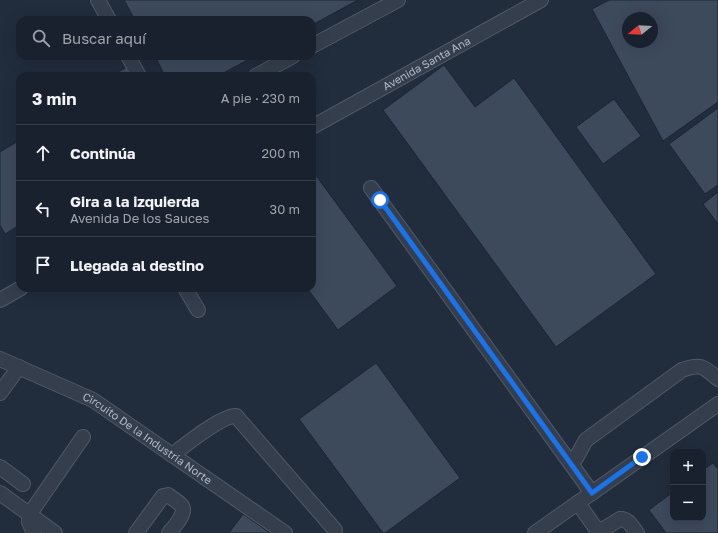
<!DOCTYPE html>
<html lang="es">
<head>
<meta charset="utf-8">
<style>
	:root { --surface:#19212e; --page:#222936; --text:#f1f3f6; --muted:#9fa3aa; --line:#373e4a }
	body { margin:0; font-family:"Golos Text",sans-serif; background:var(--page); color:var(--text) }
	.controls { position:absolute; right:12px; bottom:12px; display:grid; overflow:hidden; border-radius:8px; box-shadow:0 4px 16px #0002 }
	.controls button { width:36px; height:36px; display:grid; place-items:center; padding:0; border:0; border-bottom:1px solid var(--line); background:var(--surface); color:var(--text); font:20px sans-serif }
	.compass { position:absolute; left:622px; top:12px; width:36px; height:36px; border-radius:50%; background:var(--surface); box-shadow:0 4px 16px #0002; rotate:252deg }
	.stop { position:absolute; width:12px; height:12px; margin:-9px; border:3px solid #1a73e8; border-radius:50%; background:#fff }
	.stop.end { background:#1a73e8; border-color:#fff; box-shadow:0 1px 4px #0008 }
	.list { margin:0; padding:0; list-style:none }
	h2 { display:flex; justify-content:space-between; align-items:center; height:52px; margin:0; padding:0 16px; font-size:17px }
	h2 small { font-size:13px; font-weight:400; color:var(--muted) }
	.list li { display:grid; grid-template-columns:26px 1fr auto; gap:12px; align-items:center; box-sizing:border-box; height:56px; padding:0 16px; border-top:1px solid var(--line) }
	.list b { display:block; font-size:15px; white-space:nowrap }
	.list p { margin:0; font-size:13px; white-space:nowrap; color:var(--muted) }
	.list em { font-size:13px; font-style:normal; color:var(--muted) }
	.icon { flex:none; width:22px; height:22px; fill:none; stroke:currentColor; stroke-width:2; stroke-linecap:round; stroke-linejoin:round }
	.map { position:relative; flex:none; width:718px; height:533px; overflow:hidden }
	.search { position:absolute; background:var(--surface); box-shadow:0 4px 16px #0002; left:16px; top:16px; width:300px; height:44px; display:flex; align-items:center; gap:10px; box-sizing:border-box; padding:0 14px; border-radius:12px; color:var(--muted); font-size:15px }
	.panel { position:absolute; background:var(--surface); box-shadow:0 4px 16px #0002; left:16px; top:72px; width:300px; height:220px; border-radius:12px }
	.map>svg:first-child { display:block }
</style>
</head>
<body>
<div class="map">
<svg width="718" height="533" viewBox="0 0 718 533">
	<rect width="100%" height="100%" fill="#212c3d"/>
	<g fill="#3d4a5c" stroke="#1c2533" fill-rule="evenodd">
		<path d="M124,0h234l-46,25v-5h-177z"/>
		<path d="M609,0h109v102l-55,39 -71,-132zM628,18h24v24h-24z"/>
		<path d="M155,56h100l-37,20h-53z"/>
		<path d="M444,65l31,42 39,-29 142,196 -100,73 -173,-237z"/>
		<path d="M129,66l5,10h-23z"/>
		<path d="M614,99l27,37 -38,28 -27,-37z"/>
		<path d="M718,108v77l-13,9 -36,-50z"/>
		<path d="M20,140v85l-15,9 -5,-9v-73z"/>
		<path d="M312,170l85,116 -59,44 -31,-42h5z"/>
		<path d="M718,192v32l-15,-20z"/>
		<path d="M376,363l84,115 -75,55h-2l-84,-114z"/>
		<path d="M713,463l5,6v64h-52l-17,-23 24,-18v26h30v-48z"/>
		<path d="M243,514l27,19h-41z"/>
	</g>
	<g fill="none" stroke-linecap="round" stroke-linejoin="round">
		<g stroke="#505967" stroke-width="16">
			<g id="minor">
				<path d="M98,0l11,20"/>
				<path d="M312,46l86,-46"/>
				<path d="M128,56l11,20"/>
				<path d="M256,76l37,-20"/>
				<path id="s1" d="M312,127l229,-127"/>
				<path d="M371,188l221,305"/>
				<path d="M185,288l13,22"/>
				<path d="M0,300l21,-12"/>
				<path id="s2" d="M0,359l93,41 192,133"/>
				<path d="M0,393l19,-26"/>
				<path d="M172,455c12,-9 50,-40 64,-39l99,114"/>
				<path d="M572,465l14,-25 96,-70c19,-7 22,-3 36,9"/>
				<path d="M0,467l23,17"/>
				<path d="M0,493l55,40"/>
				<path d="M578,503l21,30"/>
				<path d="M34,533l-5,-11v-7l54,-78"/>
				<path d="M136,533l27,-37 5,-1c4,3 9,6 13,10 7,7 -7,22 -12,28"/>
				<path d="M535,533l183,-129"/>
				<path d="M597,533l23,-14c8,-1 12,8 17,14"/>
			</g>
		</g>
		<use href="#minor" stroke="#353e4d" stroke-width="14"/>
	</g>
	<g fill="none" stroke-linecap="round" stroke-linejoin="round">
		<path stroke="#1a73e8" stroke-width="5" d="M380,200l212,293 50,-36"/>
	</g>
	<g text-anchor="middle" stroke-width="4" stroke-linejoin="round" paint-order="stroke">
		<g font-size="11" fill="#b0b9c8" stroke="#1a2331">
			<text dy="4" stroke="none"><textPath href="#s1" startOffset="131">Avenida Santa Ana</textPath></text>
			<text dy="4" stroke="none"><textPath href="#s2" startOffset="168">Circuito De la Industria Norte</textPath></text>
		</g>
	</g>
</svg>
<div class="controls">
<button>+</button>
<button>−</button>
</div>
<svg class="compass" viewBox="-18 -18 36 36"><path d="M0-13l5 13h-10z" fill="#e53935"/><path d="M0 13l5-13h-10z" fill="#9fa3aa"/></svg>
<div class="stop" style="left:380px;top:200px"></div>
<div class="stop end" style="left:642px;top:457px"></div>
<div class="search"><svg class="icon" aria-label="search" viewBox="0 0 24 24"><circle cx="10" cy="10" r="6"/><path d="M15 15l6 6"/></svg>Buscar aquí</div>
<section class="panel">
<h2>3 min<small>A pie · 230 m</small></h2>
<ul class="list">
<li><svg class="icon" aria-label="ahead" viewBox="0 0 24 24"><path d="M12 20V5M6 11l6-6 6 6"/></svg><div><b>Continúa</b></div><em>200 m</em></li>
<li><svg class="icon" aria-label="left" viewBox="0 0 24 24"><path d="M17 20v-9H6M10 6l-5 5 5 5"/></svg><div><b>Gira a la izquierda</b><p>Avenida De los Sauces</p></div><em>30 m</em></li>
<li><svg class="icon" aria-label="arrive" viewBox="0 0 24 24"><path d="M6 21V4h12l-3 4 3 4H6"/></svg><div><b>Llegada al destino</b></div></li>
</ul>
</section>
</div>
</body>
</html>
